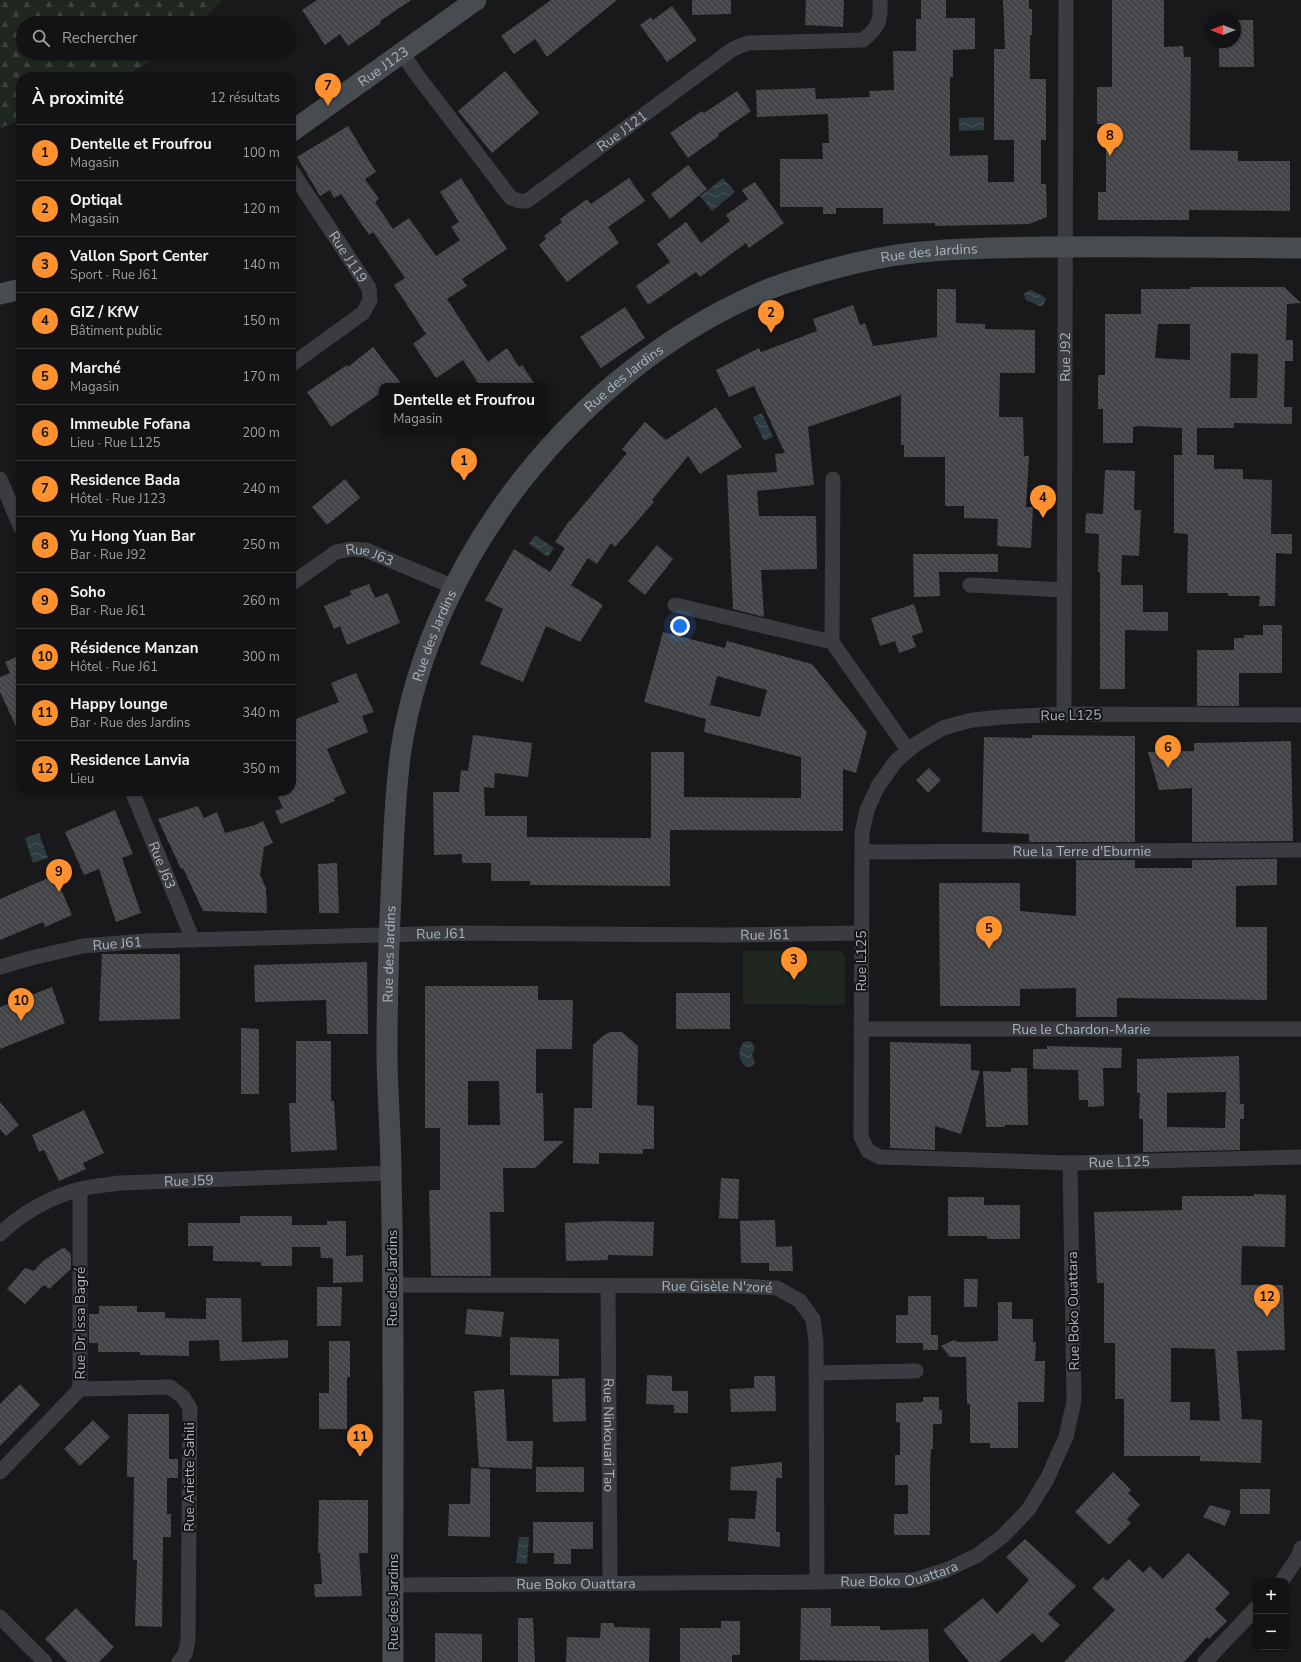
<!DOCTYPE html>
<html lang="fr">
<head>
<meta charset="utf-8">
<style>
	:root { --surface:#131315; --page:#202022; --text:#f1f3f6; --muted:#9d9ea0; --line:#323234; --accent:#ff912e }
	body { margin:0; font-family:"Nunito Sans",sans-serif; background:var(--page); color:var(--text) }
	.controls { position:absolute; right:12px; bottom:12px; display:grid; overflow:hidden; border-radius:8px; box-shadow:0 1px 3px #0004 }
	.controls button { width:36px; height:36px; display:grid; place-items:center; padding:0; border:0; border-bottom:1px solid var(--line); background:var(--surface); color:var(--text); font:20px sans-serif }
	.compass { position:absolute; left:1205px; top:12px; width:36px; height:36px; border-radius:50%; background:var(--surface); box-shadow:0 1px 3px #0004; rotate:270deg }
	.you { position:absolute; left:680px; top:626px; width:14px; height:14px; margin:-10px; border:3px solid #fff; border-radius:50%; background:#1a73e8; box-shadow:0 0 0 6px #1a73e833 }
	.badge { display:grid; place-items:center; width:26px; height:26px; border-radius:50%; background:var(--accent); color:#111; font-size:13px; font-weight:700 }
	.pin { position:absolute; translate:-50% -33px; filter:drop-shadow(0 1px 2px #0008) }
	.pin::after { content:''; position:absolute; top:21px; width:14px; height:12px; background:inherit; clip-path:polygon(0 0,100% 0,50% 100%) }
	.popup { position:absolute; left:379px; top:383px; width:170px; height:52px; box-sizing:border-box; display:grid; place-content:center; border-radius:8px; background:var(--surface); filter:drop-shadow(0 1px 3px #0005); font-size:13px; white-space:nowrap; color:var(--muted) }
	.popup b { font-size:15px; color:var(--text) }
	.popup::after { content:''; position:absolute; left:50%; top:100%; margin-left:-8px; border:8px solid transparent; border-top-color:var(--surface) }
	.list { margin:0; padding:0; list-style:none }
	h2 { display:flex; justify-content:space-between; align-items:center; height:52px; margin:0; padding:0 16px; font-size:17px }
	h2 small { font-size:13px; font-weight:400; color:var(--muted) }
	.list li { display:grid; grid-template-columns:26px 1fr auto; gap:12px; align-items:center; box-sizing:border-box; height:56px; padding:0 16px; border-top:1px solid var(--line) }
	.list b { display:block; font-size:15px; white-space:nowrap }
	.list p { margin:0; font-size:13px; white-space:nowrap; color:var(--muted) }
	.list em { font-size:13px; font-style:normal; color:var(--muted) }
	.icon { flex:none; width:22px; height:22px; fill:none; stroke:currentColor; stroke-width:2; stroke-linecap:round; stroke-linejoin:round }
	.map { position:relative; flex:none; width:1301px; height:1662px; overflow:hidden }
	.search { position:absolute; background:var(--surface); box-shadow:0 1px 3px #0004; left:16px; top:16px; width:280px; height:44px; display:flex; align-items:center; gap:10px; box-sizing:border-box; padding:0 14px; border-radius:22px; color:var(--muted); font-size:15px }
	.panel { position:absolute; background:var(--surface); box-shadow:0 1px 3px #0004; left:16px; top:72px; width:280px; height:724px; border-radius:16px }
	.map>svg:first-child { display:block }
</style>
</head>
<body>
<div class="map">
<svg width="1301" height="1662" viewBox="0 0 1301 1662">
	<defs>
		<pattern id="forest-firs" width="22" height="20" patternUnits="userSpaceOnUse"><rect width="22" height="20" fill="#1f271e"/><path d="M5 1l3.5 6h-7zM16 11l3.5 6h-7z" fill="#3d443d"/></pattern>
		<pattern id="water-waves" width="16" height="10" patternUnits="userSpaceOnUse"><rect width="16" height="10" fill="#2d3c41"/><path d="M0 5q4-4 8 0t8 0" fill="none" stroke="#49565a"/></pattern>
		<pattern id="building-back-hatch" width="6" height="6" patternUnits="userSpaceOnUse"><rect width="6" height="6" fill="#434549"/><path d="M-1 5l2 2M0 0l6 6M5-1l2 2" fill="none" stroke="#5b5d61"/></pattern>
	</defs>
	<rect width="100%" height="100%" fill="#19191c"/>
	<path fill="#1f271e" d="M743,951h97l5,5v49l-102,-1z"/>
	<path fill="url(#forest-firs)" d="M0,0h223l-25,23h-175v30h141l-40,24h-103v43l-21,8z"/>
	<g fill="url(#water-waves)">
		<path d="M984,117v13l-25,1v-13z"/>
		<path d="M723,178l12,14 -23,19 -12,-15z"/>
		<path d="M1031,290l12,6 3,3 -3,7h-4l-13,-6 -2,-7z"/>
		<path d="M762,413l11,24 -9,4 -11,-24z"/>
		<path d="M535,535l19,13 -6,9 -19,-13z"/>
		<path d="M39,833l9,25 -15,5 -8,-25z"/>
		<path d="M750,1041l5,6 -3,8 3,7 -3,4 -5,1c-9,-5 -10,-18 -3,-25z"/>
		<path d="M519,1537h10l-2,27 -11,-1z"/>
	</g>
	<g fill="url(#building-back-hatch)" fill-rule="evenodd">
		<path d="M317,0h94l-31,21 1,2 -33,23 -8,-12 -15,11 -23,-35z"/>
		<path d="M551,0h66l-70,57 -12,-18 -21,15 -13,-18z"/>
		<path d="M692,0h39v14l-39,1z"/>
		<path d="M806,0h38l-1,27 -38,-2z"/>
		<path d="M921,0h25v18h29v31l-22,1v27h-3v79l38,-1v27h26v-42h-20v-91h11l-2,-49h26v9h3v26h-2v44h16v61h-5v44h5l1,33 -18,7 -94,2v-3l-52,1v-16h-47v6h-13v-7h-43v-48h43l-1,-16h7l-1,-29 -71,3 -1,-27 59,-2 1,11 54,-2 -1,-6 25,-1 -1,-39h23v-32h5z"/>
		<path d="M1112,0h52v47l19,-1 1,11h7l-1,93 48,1v10h52v50l-101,-1v10h-91v-28h8v-68h-9v-37h15z"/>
		<path d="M672,6l25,34 -30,22 -27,-37 11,-8 2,3z"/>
		<path d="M1235,20h18l1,47h-35v-25h16z"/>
		<path d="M505,71l34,42 -47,40 -34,-42z"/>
		<path d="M737,91l14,20 -33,23 1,2 -31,22 -18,-25 32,-22 2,2z"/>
		<path d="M348,126l28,46 -11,7 14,20 -4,3 18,27 16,-11 27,38 24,-16 -9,-13 8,-5 -19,-30 21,-14 46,71 -45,30 5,7 -20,13 41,63 19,-14 12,19 3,-2 14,21h-56l-17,-26 -27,18 -23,-34 13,-10 -32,-49 11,-7 -32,-46 -4,3 -28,-41 -7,4 -4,-8 -10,6 -23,-39z"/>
		<path d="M688,165l19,24 -37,30 -19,-25z"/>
		<path d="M629,178l16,23 -37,26 11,16 -52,39 -28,-37 7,-6 -2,-3 18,-14 -2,-3 27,-20 4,5z"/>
		<path d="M755,182l29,41 -35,25 -3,-5 -46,34 -4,-5 -48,33 -12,-19 34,-24 -13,-18 29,-22 15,21 29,-22 -4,-6 22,-16 -6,-9z"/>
		<path d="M1190,287h94l17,16 -14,1 -1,36h7v21h-8l-1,46h8v17l-58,-1v5h-37v27h17v14h29v10l29,1 -1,54h21v20l-16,-1 -1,53h-16l1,-10h-32v-3h-41l1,-59 -14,-1v-78h8v-27l-44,-2 -5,1v16h-30v-34h-5v-34h7v-61h36v-25h49zM1158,324h32v36l-35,-2zM1231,353l27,1 -1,44h-27z"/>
		<path d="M937,289h19v34l29,1v5l50,1v43h-35l-1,44h24l1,39h5l-3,51h7l-2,41 -34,-2 1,-27 -34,-1v-12h-19v-49h-41v-12h-3v-50l-93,32 6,58 -57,6 2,25h57l1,53 -56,1 3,47 -31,-8 -6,-134 50,-3 -2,-18 10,-1 -31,-67 -25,11 -13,-27 43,-22 2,4 56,-21 -4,-12 40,-14 7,20 5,-2 8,23 64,-9z"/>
		<path d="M625,307l20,31 -44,30 -21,-31z"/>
		<path d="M373,347l30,39h-21v6l-51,35 -24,-35 40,-27 1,2z"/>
		<path d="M716,407l26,40 -42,27 -12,-18 -36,44 2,2 -39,45 -4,-4 -14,21 -9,-6 -17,27 32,20 -23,37 -34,-16 -23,56 -43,-18 23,-55 -18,-9 29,-51 36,23 15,-24 -10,-6 14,-21h1l57,-68 -5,-4 23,-27 21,18z"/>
		<path d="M1105,470l30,1 -1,39h7l-2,46 -17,-1 -1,30h22v27h25v19l-43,-1v59h-25v-117h-2l1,-38 -14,-1 1,-20 17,1z"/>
		<path d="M345,479l15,19 -33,27 -15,-18z"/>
		<path d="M657,545l16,14 -28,36 -17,-14z"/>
		<path d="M913,554h85v18h-59l1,24 -26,1z"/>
		<path d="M369,584l6,14 13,-5 12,30 -53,22 -7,-19 -6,3 -10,-23 27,-11 -1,-4z"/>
		<path d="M914,604l9,28 -11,4 4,11 -17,6 -4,-12 -15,5 -9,-28z"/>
		<path d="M1263,625h19v48h-43v33h-42v-56h37v-12h10v-3h19z"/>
		<path d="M663,632l62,16 2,-7 85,23 55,68 -11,41 -13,-4v62l-173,-1v56l-140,-1v-4h-39v-18h-29v-9l-28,1 -1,-63h26l2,-22 7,1 5,-36 59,8 -4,34 -33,-4 -1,15 -10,-1 1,29h42v21l124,1v-86h33v45l117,1v-41l-97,-25 2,-13 -62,-17zM717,676l50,14 -7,27 -50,-12z"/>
		<path d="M21,655v82l-21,-45v-15l10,-4 -5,-11z"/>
		<path d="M356,673l18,39 -12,4 6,16 -41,17 19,44 -12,5 1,3 -54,23 -6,-13 8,-3 -8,-17h16v-70l48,-19 -8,-19z"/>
		<path d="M1032,735l103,1v106h-106v-8l-47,-2 2,-95 48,1z"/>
		<path d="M1291,741l2,100 -101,1v-54l-33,2 -11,-38 46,-1v-8z"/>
		<path d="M929,768l12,12 -13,13 -12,-13z"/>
		<path d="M198,806l6,12 13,-6 8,21 30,-8 8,-4 10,22 -9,4 -4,28 6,13 1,25 -64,-2 -20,-43 -2,1 -19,-41 -4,-9z"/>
		<path d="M115,810l18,44 -11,4 19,55 -25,9 -17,-53 -15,6 -19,-43z"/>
		<path d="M1277,859v26l-41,1v41h31v73l-150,-2v19h-41v-29l-56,1v17h-80l-1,-123h81v28l56,5v-56h59v8h57v-8z"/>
		<path d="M337,863l2,50h-20l-1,-49z"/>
		<path d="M55,875l17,40 -27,12 -2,-5 -43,18v-41z"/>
		<path d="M102,954h78v65l-81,2z"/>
		<path d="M367,962l1,72h-41l-1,-34 -71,2 -1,-37z"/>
		<path d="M425,986h113v14h35l-1,49h-36v44h7l1,48h20l-29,27h-32l1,44h-14l1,64h-60l-2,-86h11v-62h-15zM468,1081h31l1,44h-32z"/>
		<path d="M52,987l13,36 -65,26v-42z"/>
		<rect x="676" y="993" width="54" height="36"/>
		<path d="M241,1028l18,1v65h-18z"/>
		<path d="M610,1032h12l16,14 -1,59 17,1v43h-11v5l-44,-1v11l-26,-1 1,-55h18l1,-63 11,-10z"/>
		<path d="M296,1041h35v60h3l3,49 -46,2 -2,-49h7z"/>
		<path d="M890,1042l81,2v26l9,1 -19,63 -26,-8v24l-45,-2z"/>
		<path d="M1047,1046l75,2 -1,20h-18l1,38 -16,1v-7h-9l-1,-30 -45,-1v-20h14z"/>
		<path d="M1239,1056l1,48h4v15h-4v31l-97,2v-33h-4l1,-26h-3v-34zM1226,1092l-1,36 -58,-1v-34z"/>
		<path d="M1011,1068h16l1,57h-23v2h-19l-3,-56 28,1z"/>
		<path d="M0,1102l19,23 -13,11 -6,-7z"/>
		<path d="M84,1110l20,43 -21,10 3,6 -27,12 -15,-31 -5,2 -7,-17z"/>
		<path d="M721,1178l18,1 -1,40 -19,-1z"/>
		<path d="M1254,1194l32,1 -1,52 -43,-1 -1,39h42l2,65 -48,1 5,68 20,1 -1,43 -61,-2v-5h-76v-57h-9v-56h-11v-60h-7l-3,-71 88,-2v-14h72zM1171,1348l44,1 5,72 -30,-1v-18h-19z"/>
		<path d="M948,1197h36v8h36v34h-33v-3h-39z"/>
		<path d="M240,1216h52v9h35v-4h19v35l17,-1v27l-30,1v-25h-12l-1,-11h-28v19h-31v-4l-48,-1v-15h-25v-23h52z"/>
		<path d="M775,1220l1,27 16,-1 1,25h-24v-8h-28l-1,-42z"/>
		<path d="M605,1221l49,1 -1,34 -45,-1v5l-42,1 -1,-38z"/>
		<path d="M64,1247l7,7v15l-22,20 -5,-4 -19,19 -18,-15 18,-21 9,3 9,-10z"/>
		<path d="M964,1279h14l-1,28h-13z"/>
		<path d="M317,1287h25l-1,39h-24z"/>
		<path d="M908,1296h23v39h7v15h-15v-7h-27v-28h12z"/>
		<path d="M206,1298h35l1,44 46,-2v18l-68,3 -1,-21 -30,1v15l-49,-1v-3h-42v-9h-9v-29h10v-8h38v6h28v6l41,1z"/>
		<path d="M998,1302h14v17h21v23h3l-1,19h10l-1,41h-26v46h-28v-5h-20v-39h-3l-1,-47h-16l-9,-11 13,-6 4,2 40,-1z"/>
		<path d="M467,1309l37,3 -3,25 -36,-3z"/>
		<path d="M510,1337l49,2v37l-49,-1z"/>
		<path d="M329,1341h21v36h-3v52h-28v-36h10z"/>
		<path d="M647,1375l25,1v15h16v22h-14v-8l-28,-1z"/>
		<path d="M754,1376h21l1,35 -45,1 -1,-23 24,-1z"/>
		<path d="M585,1378l1,43 -33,1 -1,-43z"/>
		<path d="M20,1384l20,21 -40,41v-42z"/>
		<path d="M504,1389l3,52h26l-1,28 -53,-2 -5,-76z"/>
		<path d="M923,1397h16v13h3v14h-9v25h-2l-1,21v65h-36v-21h14v-29h-13v-30h5v-33h-4v-19l27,-1z"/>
		<path d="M128,1414h41v45h9v19h-11v36h4v23h-8l-1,90 -27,-1 2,-66h-4l1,-83h-7z"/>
		<path d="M93,1420l17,17 -30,29 -16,-17z"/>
		<path d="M782,1462v16h-6v54h4v15l-52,-6 1,-23 26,1 2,-28 -27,-1 1,-23z"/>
		<rect x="536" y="1467" width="48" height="25"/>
		<path d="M471,1468l19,1v68l-42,-1 1,-32h21z"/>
		<path d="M1113,1472l18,18 -3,3 12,12 -13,14 4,4 -22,22 -34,-33z"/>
		<rect x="1240" y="1489" width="30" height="25"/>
		<path d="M319,1500h49v53h-9l3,43 -47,1 -1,-13h8l-2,-31h-2z"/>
		<path d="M1210,1505l21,6 -6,15 -22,-9z"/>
		<path d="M533,1522h60v27h-22v15h-17v-11h-21z"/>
		<path d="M1025,1539l51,47 -28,28 12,11 -18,18 -9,-10 -34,29h-30l-26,-32 40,-32 14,16 32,-34 -23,-23z"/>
		<path d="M1188,1553l42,40 -15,16 12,12 -18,18 -2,-2 -23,25h-120l51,-52 -23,-22 11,-11 4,4 22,-22 14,14 7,-7 13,13z"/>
		<path d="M76,1608l38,39 -15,15h-32l-22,-23z"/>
		<path d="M801,1608h30v18h49v4l48,-1 1,33 -129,-2z"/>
		<path d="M518,1618h15l2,44h-17z"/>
		<path d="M721,1621h19v34h-8v7h-52v-34h41z"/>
		<path d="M601,1623h13v4l36,1 -1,34h-83l1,-25 33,1z"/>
		<path d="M435,1633l47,1v28h-47z"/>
	</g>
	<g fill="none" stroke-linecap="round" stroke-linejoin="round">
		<g stroke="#3a3c41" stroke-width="15">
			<path id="s1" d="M402,53l15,22 94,123 8,3h8l206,-152 15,-6 115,-3c16,-13 18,-19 17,-40"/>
			<path id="s2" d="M291,170l78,118 1,12 -7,13 -72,52"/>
			<path d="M0,479l21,49"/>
			<path d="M833,479l-1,163 76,108"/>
			<path id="s3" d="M291,584l45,-32 15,-3 15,1 88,37"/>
			<path d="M970,585l94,5"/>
			<path d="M675,605l157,37"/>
			<path id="s4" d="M1064,714l2,-714"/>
			<path id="s5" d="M1301,715l-237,-1 -61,3 -31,3 -29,8 -27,16 -20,17 -18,25 -11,24 -5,23 -1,304 7,14 12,6 190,6 231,-6"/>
			<path id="s6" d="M132,791l61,149"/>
			<path id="s7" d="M862,852l439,-2"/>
			<path id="s8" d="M0,967l31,-9 52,-12 62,-5 312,-8 269,2 135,-2"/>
			<path id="s9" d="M861,1029h440"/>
			<path id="s10" d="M0,1234c22,-21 51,-37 80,-45 13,-3 27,-4 40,-6l271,-10"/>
			<path id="s11" d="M393,1285l348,1 36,2 23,13 13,18 3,22 1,241"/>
			<path id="s12" d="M608,1285l2,299"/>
			<path d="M816,1373l100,-2"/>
			<path d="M80,1389l90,-2 13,10 7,11 -2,233 -3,13 -6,8"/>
			<path d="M0,1472l80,-83v-199"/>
			<path d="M1282,1581l17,-26 2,-7"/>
			<path id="s13" d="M392,1585l425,-3 97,-2 32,-10 30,-14 26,-19 26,-27 19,-31 19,-42 8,-36 -4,-238"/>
			<path d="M0,1617l45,45"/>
			<path d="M1205,1662l51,-54"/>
		</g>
		<g stroke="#474c51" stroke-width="21">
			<path id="s14" d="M291,132l185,-132"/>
			<path d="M0,294l21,-5"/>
			<path id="s15" d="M393,1662c-1,-162 2,-325 -2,-488 0,-41 -4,-82 -4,-124 0,-59 2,-117 5,-176 2,-42 3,-83 9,-124 30,-195 177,-377 356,-456 32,-14 66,-23 99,-31 60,-15 124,-15 186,-16 86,-1 173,0 259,1"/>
		</g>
	</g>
	<g text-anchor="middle" stroke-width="4" stroke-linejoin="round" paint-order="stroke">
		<g font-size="14" fill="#aab3bc" stroke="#141417">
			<text dy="5" stroke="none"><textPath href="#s14" startOffset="113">Rue J123</textPath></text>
			<text dy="5" stroke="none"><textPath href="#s1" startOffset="316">Rue J121</textPath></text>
			<text dy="5" stroke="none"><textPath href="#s15" startOffset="1692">Rue des Jardins</textPath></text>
			<text dy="5" stroke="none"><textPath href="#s2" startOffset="104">Rue J119</textPath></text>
			<text dy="5" stroke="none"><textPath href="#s4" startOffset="357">Rue J92</textPath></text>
			<text dy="5" stroke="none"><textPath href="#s15" startOffset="1356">Rue des Jardins</textPath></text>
			<text dy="5" stroke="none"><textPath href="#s3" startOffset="90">Rue J63</textPath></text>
			<text dy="5" stroke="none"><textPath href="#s15" startOffset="1032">Rue des Jardins</textPath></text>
			<text transform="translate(1071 715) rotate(-1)" y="5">Rue L125</text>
			<text dy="5" stroke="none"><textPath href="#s7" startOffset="220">Rue la Terre d'Eburnie</textPath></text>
			<text dy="5" stroke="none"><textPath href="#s6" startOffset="80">Rue J63</textPath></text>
			<text dy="5" stroke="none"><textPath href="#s8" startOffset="444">Rue J61</textPath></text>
			<text dy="5" stroke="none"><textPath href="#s8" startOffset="768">Rue J61</textPath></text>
			<text dy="5" stroke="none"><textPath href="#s8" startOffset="120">Rue J61</textPath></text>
			<text dy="5" stroke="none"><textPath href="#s15" startOffset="708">Rue des Jardins</textPath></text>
			<text transform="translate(861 961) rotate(-90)" y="5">Rue L125</text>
			<text dy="5" stroke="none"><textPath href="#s9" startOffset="220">Rue le Chardon-Marie</textPath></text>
			<text dy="5" stroke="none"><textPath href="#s5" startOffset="1070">Rue L125</textPath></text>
			<text dy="5" stroke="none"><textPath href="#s10" startOffset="202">Rue J59</textPath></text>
			<text transform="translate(392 1278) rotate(-90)" y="5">Rue des Jardins</text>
			<text dy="5" stroke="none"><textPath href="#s11" startOffset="324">Rue Gisèle N'zoré</textPath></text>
			<text transform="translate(1073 1311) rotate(-91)" y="5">Rue Boko Ouattara</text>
			<text transform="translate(80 1323) rotate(-90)" y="5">Rue Dr Issa Bagré</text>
			<text dy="5" stroke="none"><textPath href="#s12" startOffset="150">Rue Ninkouari Tao</textPath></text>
			<text transform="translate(189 1477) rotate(-90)" y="5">Rue Ariette Sahili</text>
			<text dy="5" stroke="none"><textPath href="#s13" startOffset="508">Rue Boko Ouattara</textPath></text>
			<text dy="5" stroke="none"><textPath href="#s13" startOffset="184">Rue Boko Ouattara</textPath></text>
			<text transform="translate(393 1602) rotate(-90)" y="5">Rue des Jardins</text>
		</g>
	</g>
</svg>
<div class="controls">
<button>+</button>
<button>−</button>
</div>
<svg class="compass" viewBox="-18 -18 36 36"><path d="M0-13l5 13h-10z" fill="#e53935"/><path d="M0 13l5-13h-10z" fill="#9d9ea0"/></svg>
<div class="you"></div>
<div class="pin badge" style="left:464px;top:481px">1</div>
<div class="popup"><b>Dentelle et Froufrou</b>Magasin</div>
<div class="pin badge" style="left:771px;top:333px">2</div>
<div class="pin badge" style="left:794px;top:980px">3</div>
<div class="pin badge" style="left:1043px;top:518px">4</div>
<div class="pin badge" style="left:989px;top:949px">5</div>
<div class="pin badge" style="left:1168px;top:768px">6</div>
<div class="pin badge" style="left:328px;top:106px">7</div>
<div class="pin badge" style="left:1110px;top:156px">8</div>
<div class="pin badge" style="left:59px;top:892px">9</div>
<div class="pin badge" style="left:21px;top:1021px">10</div>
<div class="pin badge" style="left:360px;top:1457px">11</div>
<div class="pin badge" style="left:1267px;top:1317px">12</div>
<div class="search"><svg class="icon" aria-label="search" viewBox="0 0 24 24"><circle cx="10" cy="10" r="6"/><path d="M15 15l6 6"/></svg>Rechercher</div>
<section class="panel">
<h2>À proximité<small>12 résultats</small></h2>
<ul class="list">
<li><span class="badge">1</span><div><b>Dentelle et Froufrou</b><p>Magasin</p></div><em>100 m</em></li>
<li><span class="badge">2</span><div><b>Optiqal</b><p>Magasin</p></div><em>120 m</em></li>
<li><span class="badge">3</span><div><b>Vallon Sport Center</b><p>Sport · Rue J61</p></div><em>140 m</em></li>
<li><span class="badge">4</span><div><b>GIZ / KfW</b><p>Bâtiment public</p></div><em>150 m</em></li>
<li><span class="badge">5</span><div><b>Marché</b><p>Magasin</p></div><em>170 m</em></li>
<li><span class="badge">6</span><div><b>Immeuble Fofana</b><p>Lieu · Rue L125</p></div><em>200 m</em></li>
<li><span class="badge">7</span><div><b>Residence Bada</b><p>Hôtel · Rue J123</p></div><em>240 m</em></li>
<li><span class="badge">8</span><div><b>Yu Hong Yuan Bar</b><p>Bar · Rue J92</p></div><em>250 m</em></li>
<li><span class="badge">9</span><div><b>Soho</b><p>Bar · Rue J61</p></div><em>260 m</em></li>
<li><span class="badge">10</span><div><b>Résidence Manzan</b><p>Hôtel · Rue J61</p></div><em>300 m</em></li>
<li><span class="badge">11</span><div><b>Happy lounge</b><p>Bar · Rue des Jardins</p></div><em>340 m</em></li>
<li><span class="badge">12</span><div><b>Residence Lanvia</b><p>Lieu</p></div><em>350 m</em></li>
</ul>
</section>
</div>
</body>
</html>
